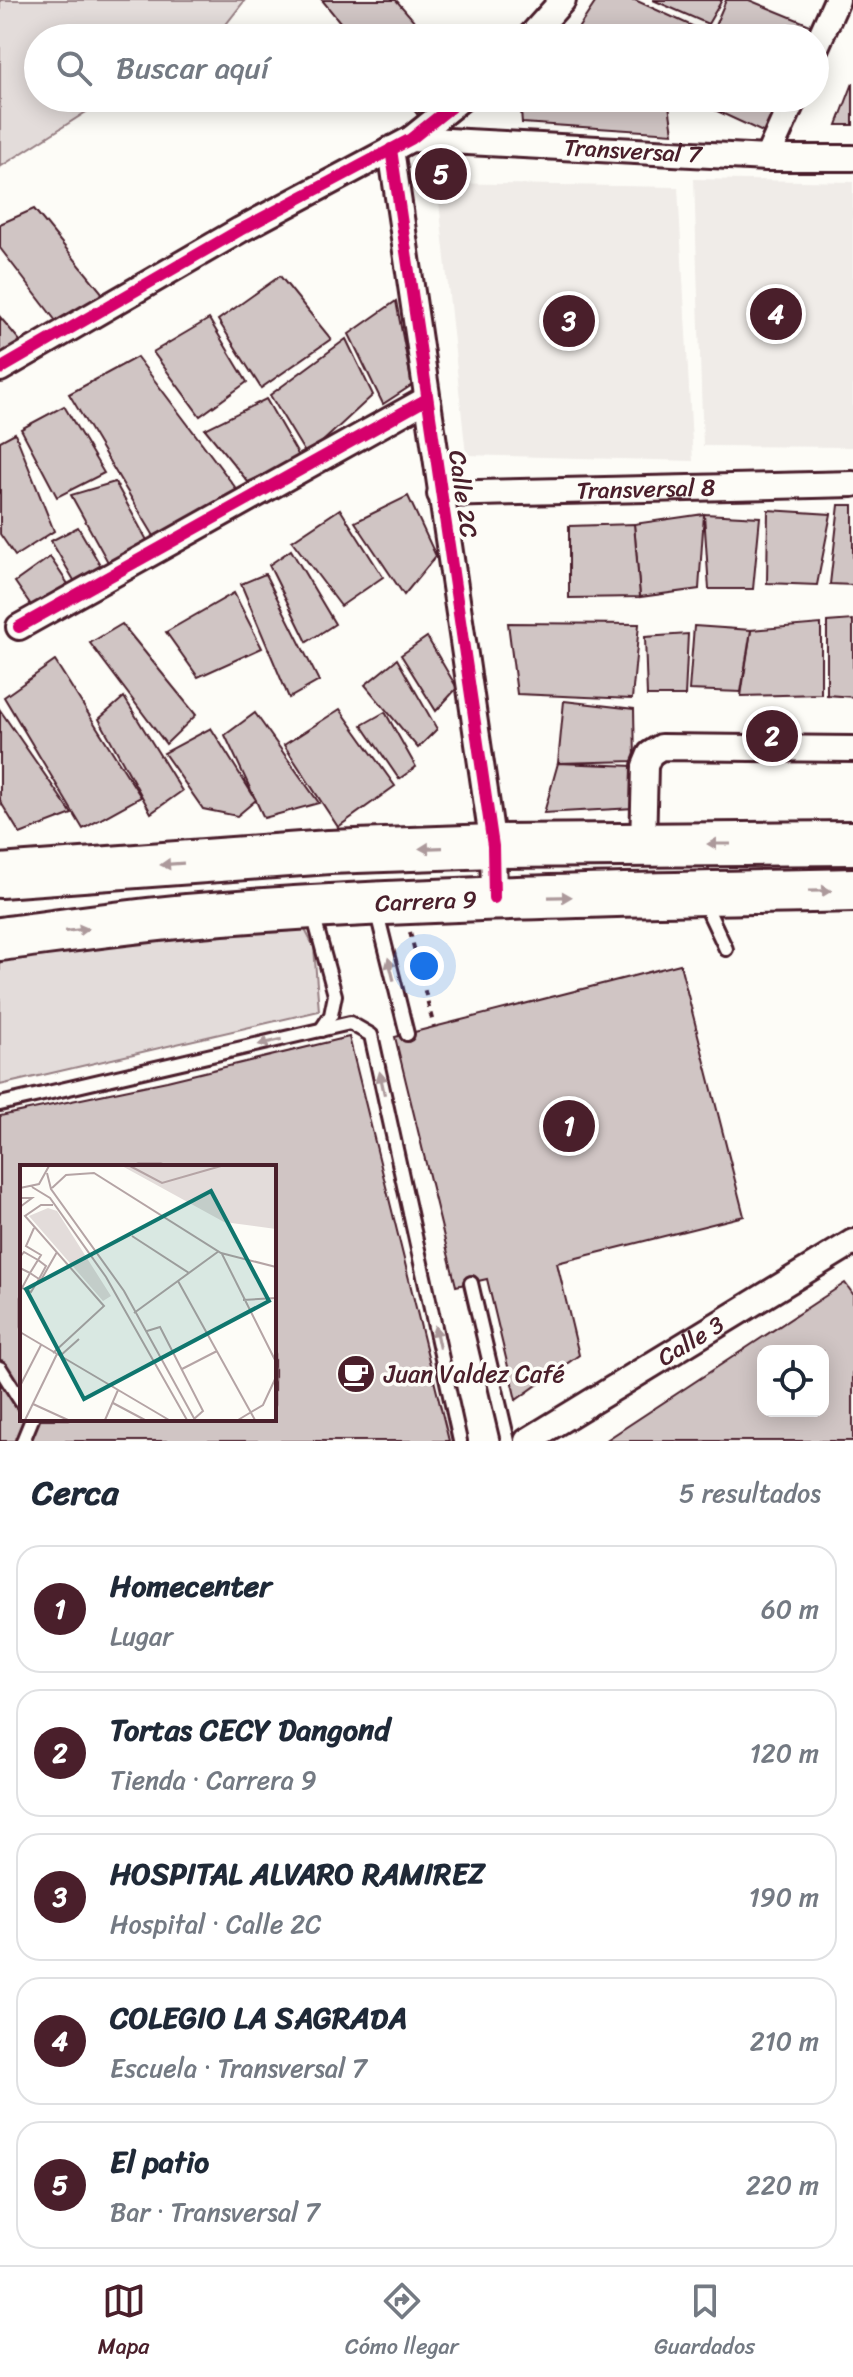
<!DOCTYPE html>
<html lang="es">
<head>
<meta charset="utf-8">
<style>
	:root { --surface:#fff; --page:#f6f6f7; --text:#1f2937; --muted:#747a83; --line:#e0e1e3; --accent:#4a1f2b }
	body { margin:0; font-family:Sriracha,sans-serif; background:var(--page); color:var(--text) }
	.controls { position:absolute; right:24px; bottom:24px; display:grid; overflow:hidden; border-radius:16px; box-shadow:0 4px 20px #0003 }
	.controls button { width:72px; height:72px; display:grid; place-items:center; padding:0; border:0; border-bottom:2px solid var(--line); background:var(--surface); color:var(--text); font:40px sans-serif }
	.you { position:absolute; left:424px; top:966px; width:28px; height:28px; margin:-20px; border:6px solid #fff; border-radius:50%; background:#1a73e8; box-shadow:0 0 0 12px #1a73e833 }
	.badge { display:grid; place-items:center; width:52px; height:52px; border-radius:50%; background:var(--accent); color:#fff; font-size:26px; font-weight:700 }
	.pin { position:absolute; translate:-50% -50%; border:4px solid #fff; box-shadow:0 2px 8px #0006 }
	.list { margin:0; padding:0; list-style:none }
	h2 { display:flex; justify-content:space-between; align-items:center; height:104px; margin:0; padding:0 32px; font-size:34px }
	h2 small { font-size:26px; font-weight:400; color:var(--muted) }
	.list li { display:grid; grid-template-columns:52px 1fr auto; gap:24px; align-items:center; box-sizing:border-box; height:128px; margin:0 16px 16px; padding:0 16px; border:2px solid var(--line); border-radius:24px }
	.list b { display:block; font-size:30px; white-space:nowrap }
	.list p { margin:0; font-size:26px; white-space:nowrap; color:var(--muted) }
	.list em { font-size:26px; font-style:normal; color:var(--muted) }
	.icon { flex:none; width:44px; height:44px; fill:none; stroke:currentColor; stroke-width:2; stroke-linecap:round; stroke-linejoin:round }
	.map { position:relative; flex:none; width:853px; height:1441px; overflow:hidden }
	.search { position:absolute; background:var(--surface); box-shadow:0 4px 20px #0003; left:24px; right:24px; top:24px; height:88px; display:flex; align-items:center; gap:20px; box-sizing:border-box; padding:0 28px; border-radius:44px; color:var(--muted); font-size:30px }
	.sheet { height:824px; background:var(--surface) }
	nav { display:flex; justify-content:space-around; align-items:center; box-sizing:border-box; height:112px; border-top:2px solid var(--line); background:var(--surface); font-size:22px; color:var(--muted) }
	nav a { display:grid; justify-items:center; gap:4px }
	nav .on { color:var(--accent) }
	.map>svg:first-child { display:block }
</style>
</head>
<body>
<div class="map">
<svg width="853" height="1441" viewBox="0 0 853 1441">
	<rect width="100%" height="100%" fill="#fdfcf7"/>
	<filter id="ink" filterUnits="userSpaceOnUse"><feTurbulence type="fractalNoise" baseFrequency=".0125" numOctaves="2"/><feDisplacementMap in="SourceGraphic" scale="16" xChannelSelector="R" yChannelSelector="G"/><feConvolveMatrix kernelMatrix="1 2 1 2 8 2 1 2 1" color-interpolation-filters="sRGB"/></filter>
	<g filter="url(#ink)">
		<g fill="#f0ece8">
			<path d="M694,179l159,3v265l-150,-1z"/>
			<path d="M437,183l241,4 15,274 -227,-6z"/>
		</g>
		<g fill="#e3dcda" stroke="#967e82" stroke-width="2">
			<path d="M0,0h245l-18,23 -24,15h-165v60h70l-108,69z"/>
			<path d="M302,924l12,23 5,64 -319,74v-130z"/>
		</g>
		<g fill="#d0c5c4" stroke="#4a1f2b" stroke-width="2" fill-rule="evenodd">
			<path d="M322,0h74l33,38h-76z"/>
			<path d="M597,0h38l66,30 -4,8h-99l-21,-8z"/>
			<path d="M653,0h69l-14,24z"/>
			<path d="M726,0h23l66,27 -7,11h-70l-24,-10z"/>
			<path d="M853,83v42h-16z"/>
			<path d="M404,98h29l-16,16z"/>
			<path d="M520,98h148l5,35 -151,-10z"/>
			<path d="M689,98h97l-17,37z"/>
			<path d="M34,209l69,85 -47,27 -56,-73v-24z"/>
			<path d="M280,276l51,63 -70,49 -43,-68z"/>
			<path d="M396,301l16,84 -29,19 -34,-70z"/>
			<path d="M0,317l21,25 -21,13z"/>
			<path d="M209,319l38,63 -47,34 -47,-64z"/>
			<path d="M346,339l27,56 -66,61 -37,-61z"/>
			<path d="M137,357l104,138 -84,46 -88,-147z"/>
			<path d="M266,399l34,59 -52,24 -43,-53z"/>
			<path d="M64,406l40,67 -47,24 -36,-68z"/>
			<path d="M15,433l39,98 -39,25 -15,-22v-93z"/>
			<path d="M115,482l33,60 -39,22 -38,-69z"/>
			<path d="M408,496l28,60 -32,39 -49,-73z"/>
			<path d="M839,505h14v80l-23,-1z"/>
			<path d="M340,509l43,68 -42,29 -49,-65z"/>
			<path d="M768,510l63,4 -14,71 -50,-2z"/>
			<path d="M704,514l56,3 -7,72h-44z"/>
			<path d="M704,514l-5,75 -59,8 -6,-73z"/>
			<path d="M634,524l6,73 -71,1v-72z"/>
			<path d="M78,527l24,41 -27,14 -24,-41z"/>
			<path d="M291,550l44,74 -28,18 -38,-77z"/>
			<path d="M50,557l20,30 -37,21 -18,-26z"/>
			<path d="M265,574l54,107 -30,17 -48,-114z"/>
			<path d="M234,593l28,55 -64,29 -32,-45z"/>
			<path d="M853,620v77l-26,-2v-73z"/>
			<path d="M508,623l131,1 -7,75 -115,-5z"/>
			<path d="M122,624l74,91 -30,29 -76,-101z"/>
			<path d="M821,624v70l-80,2 10,-66z"/>
			<path d="M694,626l57,4 -10,62 -52,-2z"/>
			<path d="M688,634l-3,62h-38l-2,-59z"/>
			<path d="M427,637l30,51 -21,23 -35,-56z"/>
			<path d="M397,659l40,70 -19,19 -53,-63z"/>
			<path d="M55,661l86,136 -58,32 -79,-132z"/>
			<path d="M124,697l58,94 -31,22 -52,-94z"/>
			<path d="M564,701l70,8 1,52 -77,2z"/>
			<path d="M340,709l55,77 -57,41 -54,-82z"/>
			<path d="M0,710l72,104 -52,20 -20,-33z"/>
			<path d="M385,712l31,55 -17,12 -37,-54z"/>
			<path d="M255,713l64,90 -55,15 -39,-83z"/>
			<path d="M211,728l45,72 -19,16 -34,-7 -39,-56z"/>
			<path d="M558,763l76,3v42l-90,5z"/>
			<path d="M680,964l64,252 -187,47 22,92 -63,45 -29,-121 -31,7 -61,-249z"/>
			<path d="M349,1037l100,404h-449v-325l167,-35zM22,1167h252v252h-252z"/>
			<path d="M845,1283l8,11v147h-248zM763,1351h60v60h-60z"/>
		</g>
		<g fill="none" stroke-linecap="round" stroke-linejoin="round">
			<g stroke="#4a1f2b" stroke-width="18">
				<g id="lane">
					<path d="M703,900l23,49"/>
					<path d="M376,909l31,125"/>
					<path d="M313,914l22,81 -4,20 -10,15"/>
					<path d="M0,1104l350,-81 21,12 89,406"/>
					<path d="M471,1283l37,158"/>
					<path d="M0,1368l22,35"/>
					<path d="M23,1441l9,-22"/>
				</g>
			</g>
			<g stroke="#4a1f2b" stroke-width="30">
				<g id="street">
					<path d="M529,38l34,-38"/>
					<path d="M815,49l22,-49"/>
					<path id="s1" d="M411,139l356,19h86"/>
					<path d="M391,149l102,697 1,52"/>
					<path d="M767,158l27,-60"/>
					<path d="M0,369l240,-139 171,-91 51,-41"/>
					<path id="s2" d="M440,494l413,-10"/>
					<path d="M19,627l408,-228"/>
					<path d="M643,845l2,-79 5,-12 11,-7 192,2"/>
					<path id="s3" d="M527,1441l326,-199"/>
				</g>
			</g>
			<g stroke="#4a1f2b" stroke-width="48">
				<g id="highway">
					<path d="M0,876l329,-24 164,-6 360,-3"/>
					<path id="s4" d="M0,939c62,-8 124,-17 187,-23 221,-19 444,-21 666,-26"/>
				</g>
			</g>
			<path stroke="#4a1f2b" stroke-width="4" stroke-dasharray="6 6" stroke-linecap="butt" d="M410,932l24,95"/>
			<use href="#lane" stroke="#fdfcf7" stroke-width="12"/>
			<use href="#street" stroke="#fdfcf7" stroke-width="24"/>
			<use href="#highway" stroke="#fdfcf7" stroke-width="42"/>
			<g stroke="#fdfcf7" stroke-width="17">
				<g id="cycleway">
					<path d="M391,149l102,697 1,52"/>
					<path d="M0,369l240,-139 171,-91 51,-41"/>
					<path d="M19,627l408,-228"/>
				</g>
			</g>
			<use href="#cycleway" stroke="#d6006c" stroke-width="12"/>
		</g>
		<defs><path id="oneway-solid" d="M-6-.8H1V-3.2L6.5 0L1 3.2V.8H-6Z" transform="scale(2)"/></defs>
		<g fill="#ac999b">
			<use href="#oneway-solid" transform="translate(719 844) rotate(180)"/>
			<use href="#oneway-solid" transform="translate(431 848) rotate(178)"/>
			<use href="#oneway-solid" transform="translate(172 864) rotate(176)"/>
			<use href="#oneway-solid" transform="translate(820 891) rotate(-1)"/>
			<use href="#oneway-solid" transform="translate(560 897) rotate(-1)"/>
			<use href="#oneway-solid" transform="translate(77 930) rotate(-7)"/>
			<use href="#oneway-solid" transform="translate(391 969) rotate(-104)"/>
			<use href="#oneway-solid" transform="translate(270 1042) rotate(167)"/>
			<use href="#oneway-solid" transform="translate(382 1083) rotate(-102)"/>
			<use href="#oneway-solid" transform="translate(437 1337) rotate(-102)"/>
		</g>
	</g>
	<defs>
		<g id="cafe-disc" transform="scale(2)"><circle r="9.5" fill="#4a1f2b" stroke="#fdfcf7"/><path d="M-5.5-4.5H6V0H3Q3 3.5 0 3.5H-2.5Q-5.5 3.5-5.5 0ZM3-3.2v2h1.7v-2ZM-6 4.5H4V6H-6Z" fill="#fff"/></g>
	</defs>
	<g fill-rule="evenodd">
		<use href="#cafe-disc" x="356" y="1374"/>
	</g>
	<g text-anchor="middle" stroke-width="7" stroke-linejoin="round" paint-order="stroke">
		<g font-size="24" fill="#4a1f2b" stroke="#fdfcf7">
			<text dy="8" stroke="none"><textPath href="#s1" startOffset="222">Transversal 7</textPath></text>
			<text dy="8" stroke="none"><textPath href="#s2" startOffset="206">Transversal 8</textPath></text>
			<text transform="translate(463 494) rotate(82)" y="8">Calle 2C</text>
			<text dy="8" stroke="none"><textPath href="#s4" startOffset="428">Carrera 9</textPath></text>
			<text dy="8" stroke="none"><textPath href="#s3" startOffset="192">Calle 3</textPath></text>
		</g>
		<g font-size="24" fill="#4a1f2b" stroke="#fdfcf7" text-anchor="start">
			<text x="384" y="1382">Juan Valdez Café</text>
		</g>
	</g>
	<g transform="translate(20 1165)">
		<rect width="256" height="256" fill="#fdfcf7"/>
		<path d="M102,1h154v63l-52,-7zM28,43l9,3 54,85 -8,5 -74,-85z" fill="#e3dcda"/>
		<path fill="none" stroke="#b5a4a5" stroke-width="2" d="M110,1l32,17 59,-17M27,8l4,16 73,102 71,129M12,22l18,11 56,79 81,143M0,23l19,-4 10,-18M32,23l14,-13 28,-2 127,80 55,14M0,33h12l-12,9M112,71l57,37M202,89l54,108M0,92l4,-5 14,8 3,-5 -15,-9 8,-18M0,103l10,5 -8,15 9,4 8,-13 7,-13 -8,-6 -8,13 9,6 2,1 16,-28M158,116l77,139M223,135l33,-2M114,148l85,-62M127,166l13,-4 43,84 -9,8M0,167l149,88M33,188l51,-47 -79,-90 16,-11h12M40,191l19,-17M162,204l35,-18M0,221l21,-41M93,238l32,17M13,239l35,16M5,255l32,-66M85,255l13,-30M218,255l25,-15 13,-28"/>
		<path fill="#0f766e" fill-opacity="0.15" stroke="#0f766e" stroke-width="4" d="M191,26l58,110 -185,98 -58,-110z"/>
		<rect width="256" height="256" fill="none" stroke="#4a1f2b" stroke-width="4"/>
	</g>
</svg>
<div class="controls">
<button><svg class="icon" aria-label="locate" viewBox="0 0 24 24"><circle cx="12" cy="12" r="6"/><path d="M12 2v4M12 18v4M2 12h4M18 12h4"/></svg></button>
</div>
<div class="you"></div>
<div class="pin badge" style="left:569px;top:1126px">1</div>
<div class="pin badge" style="left:772px;top:736px">2</div>
<div class="pin badge" style="left:569px;top:321px">3</div>
<div class="pin badge" style="left:776px;top:314px">4</div>
<div class="pin badge" style="left:441px;top:174px">5</div>
<div class="search"><svg class="icon" aria-label="search" viewBox="0 0 24 24"><circle cx="10" cy="10" r="6"/><path d="M15 15l6 6"/></svg>Buscar aquí</div>
</div>
<section class="sheet">
<h2>Cerca<small>5 resultados</small></h2>
<ul class="list">
<li><span class="badge">1</span><div><b>Homecenter</b><p>Lugar</p></div><em>60 m</em></li>
<li><span class="badge">2</span><div><b>Tortas CECY Dangond</b><p>Tienda · Carrera 9</p></div><em>120 m</em></li>
<li><span class="badge">3</span><div><b>HOSPITAL ALVARO RAMIREZ</b><p>Hospital · Calle 2C</p></div><em>190 m</em></li>
<li><span class="badge">4</span><div><b>COLEGIO LA SAGRADA</b><p>Escuela · Transversal 7</p></div><em>210 m</em></li>
<li><span class="badge">5</span><div><b>El patio</b><p>Bar · Transversal 7</p></div><em>220 m</em></li>
</ul>
</section>
<nav>
<a class="on"><svg class="icon" aria-label="map" viewBox="0 0 24 24"><path d="M3 6l6-2 6 2 6-2v14l-6 2-6-2-6 2zM9 4v14M15 6v14"/></svg>Mapa</a>
<a><svg class="icon" aria-label="directions" viewBox="0 0 24 24"><path d="M12 3l9 9-9 9-9-9zM9 14v-3h6M13 9l2 2-2 2"/></svg>Cómo llegar</a>
<a><svg class="icon" aria-label="saved" viewBox="0 0 24 24"><path d="M7 4h10v16l-5-4-5 4z"/></svg>Guardados</a>
</nav>
</body>
</html>
